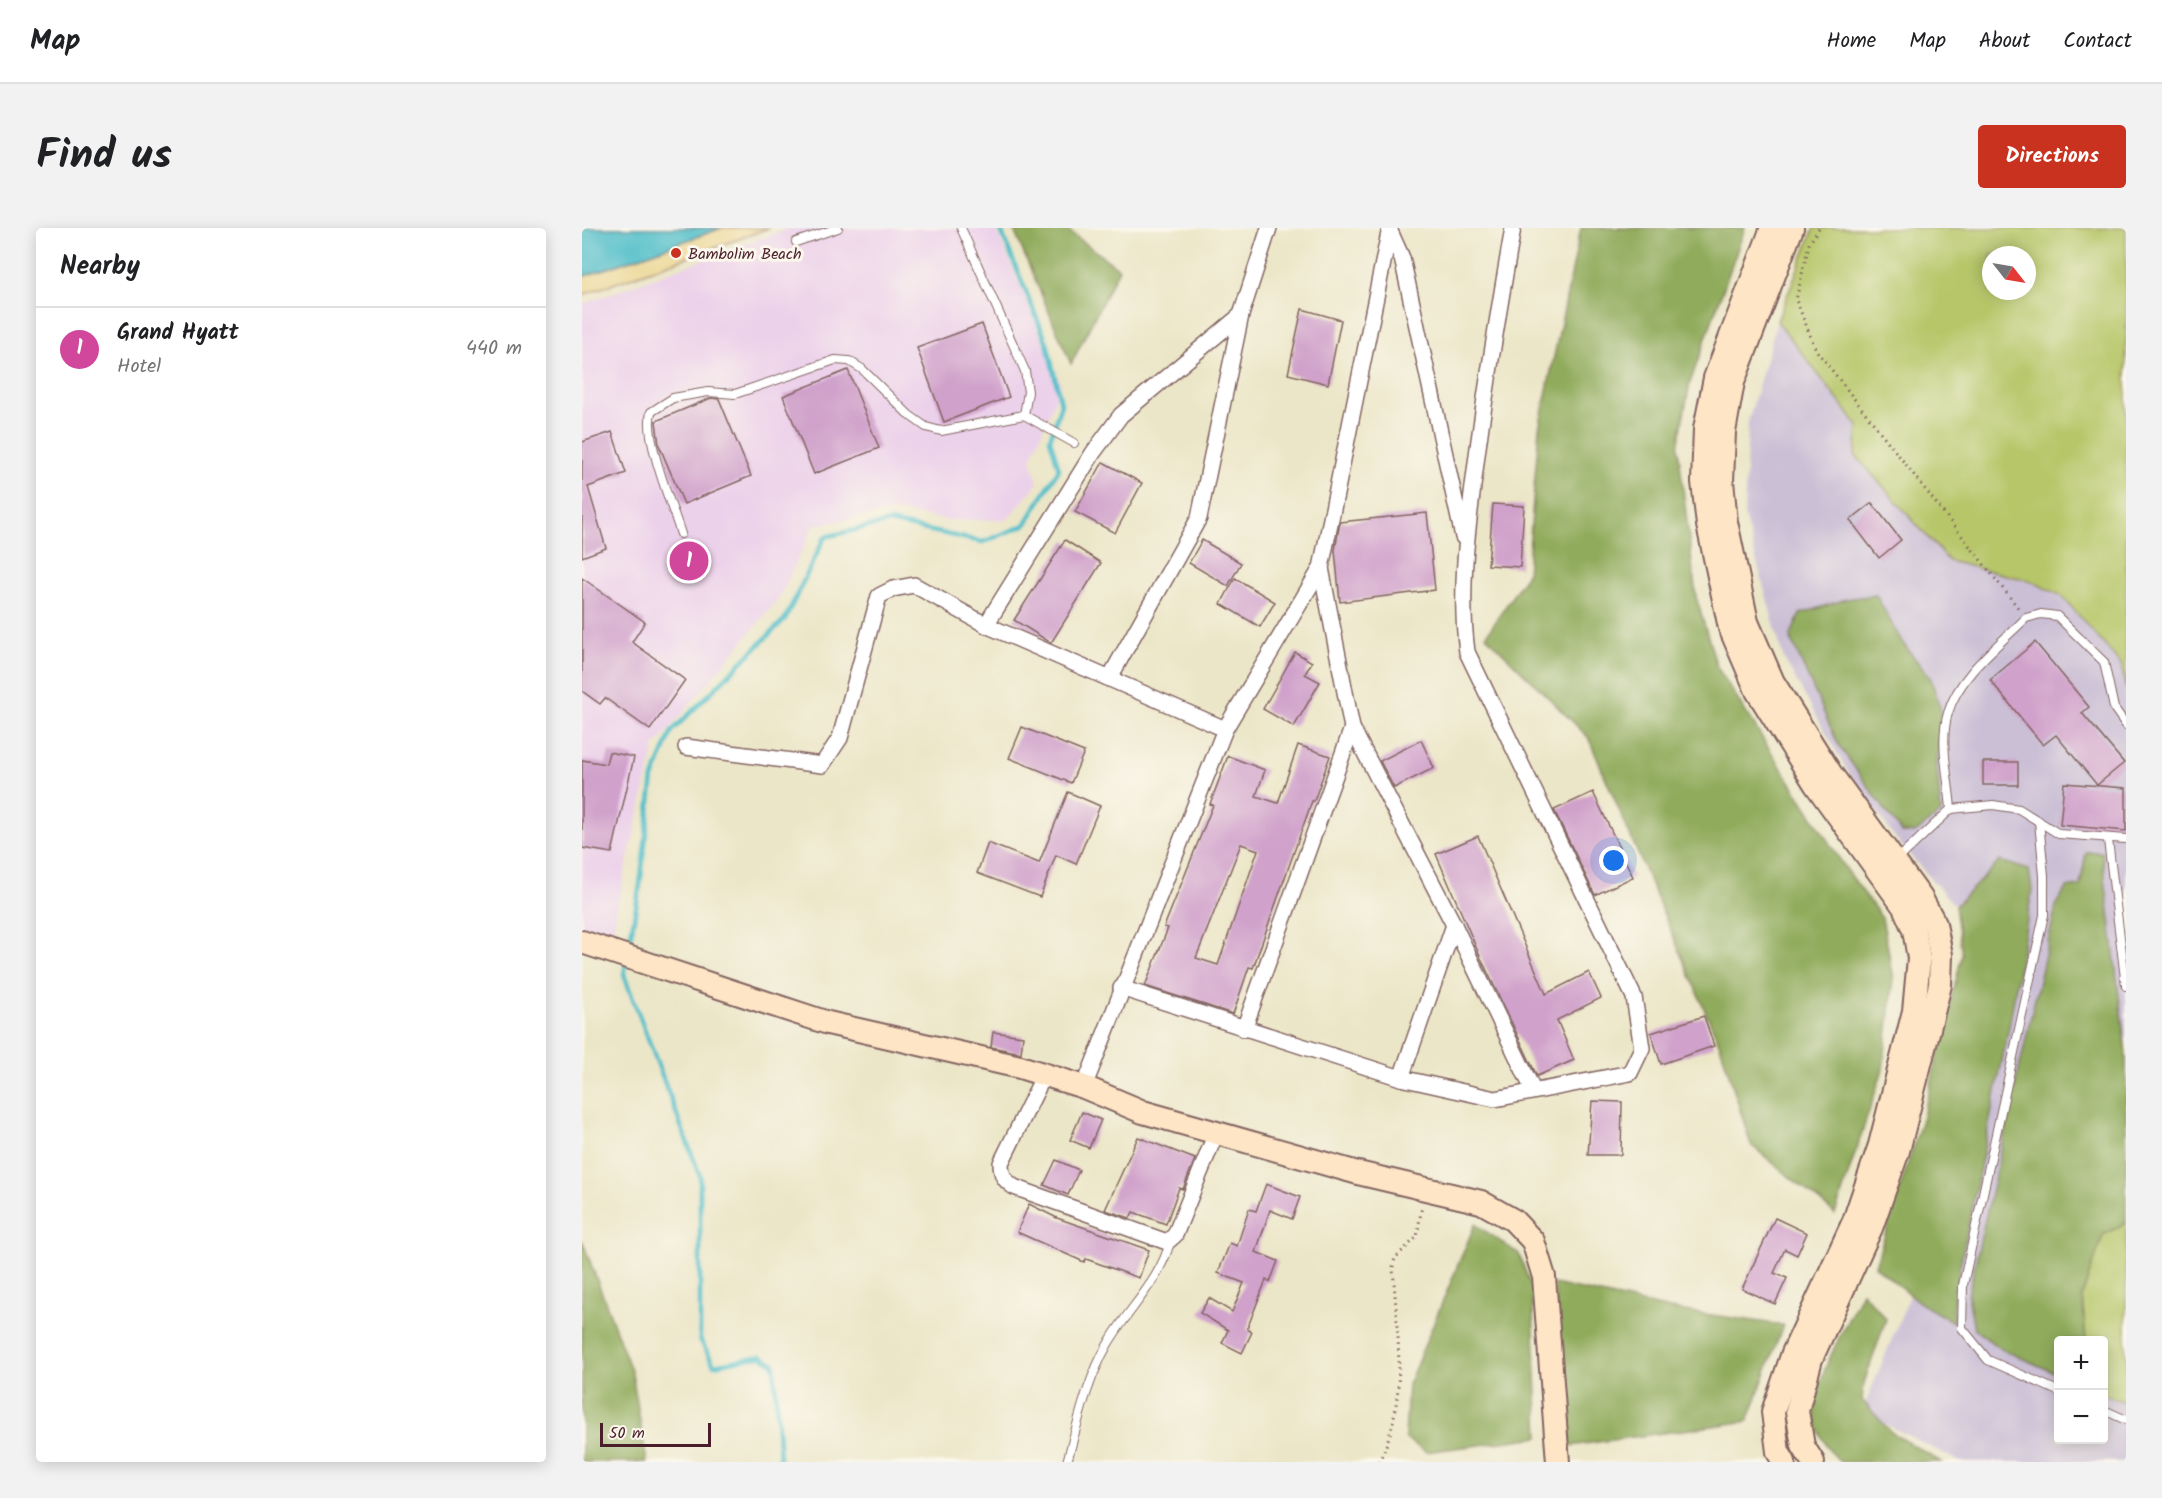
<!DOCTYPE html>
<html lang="en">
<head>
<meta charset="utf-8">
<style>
	:root { --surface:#fff; --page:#f2f2f2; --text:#202124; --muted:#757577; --line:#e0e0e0; --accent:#c8321e }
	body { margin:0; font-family:Kalam,sans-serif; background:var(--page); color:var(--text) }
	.controls { position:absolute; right:18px; bottom:18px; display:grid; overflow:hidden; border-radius:6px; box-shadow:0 3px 15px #0003 }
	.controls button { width:54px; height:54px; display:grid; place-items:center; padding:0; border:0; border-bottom:2px solid var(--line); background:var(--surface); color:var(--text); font:30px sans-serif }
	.compass { position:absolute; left:1400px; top:18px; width:54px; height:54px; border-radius:50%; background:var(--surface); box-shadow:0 3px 15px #0003; rotate:121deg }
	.scale { position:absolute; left:18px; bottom:15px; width:111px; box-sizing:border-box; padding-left:6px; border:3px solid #4a1f2b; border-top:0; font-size:16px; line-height:21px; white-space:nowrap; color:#4a1f2b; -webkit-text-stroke:4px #fbf7ec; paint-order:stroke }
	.you { position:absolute; left:1032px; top:633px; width:21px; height:21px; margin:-15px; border:4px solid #fff; border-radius:50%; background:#1a73e8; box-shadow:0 0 0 9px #1a73e833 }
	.badge { display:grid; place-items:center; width:39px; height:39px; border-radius:50%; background:var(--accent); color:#fff; font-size:20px; font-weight:700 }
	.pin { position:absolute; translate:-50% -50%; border:3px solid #fff; box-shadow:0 2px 6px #0006 }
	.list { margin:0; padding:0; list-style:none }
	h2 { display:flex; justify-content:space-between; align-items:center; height:78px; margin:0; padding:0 24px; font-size:26px }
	h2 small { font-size:20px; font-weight:400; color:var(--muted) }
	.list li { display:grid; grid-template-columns:39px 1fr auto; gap:18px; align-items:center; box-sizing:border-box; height:84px; padding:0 24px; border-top:2px solid var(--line) }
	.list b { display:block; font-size:22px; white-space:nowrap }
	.list p { margin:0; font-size:20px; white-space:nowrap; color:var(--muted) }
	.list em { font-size:20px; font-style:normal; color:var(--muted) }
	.map { position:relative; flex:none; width:1544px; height:1234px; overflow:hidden; border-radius:6px }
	header { display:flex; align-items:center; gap:36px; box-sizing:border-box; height:84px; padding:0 30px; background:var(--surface); border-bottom:2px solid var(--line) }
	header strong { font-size:28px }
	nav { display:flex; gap:33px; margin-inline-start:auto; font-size:21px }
	.intro { display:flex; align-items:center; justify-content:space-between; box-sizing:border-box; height:144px; padding:0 36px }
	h1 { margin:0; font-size:42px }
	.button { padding:15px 27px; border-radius:6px; background:var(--accent); color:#fff; font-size:21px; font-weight:700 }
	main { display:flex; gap:36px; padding:0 36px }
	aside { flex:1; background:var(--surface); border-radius:6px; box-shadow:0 3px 15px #0003 }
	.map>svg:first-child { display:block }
</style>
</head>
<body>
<header>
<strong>Map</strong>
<nav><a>Home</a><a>Map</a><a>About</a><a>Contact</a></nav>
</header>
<div class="intro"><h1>Find us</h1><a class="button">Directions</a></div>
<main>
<aside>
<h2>Nearby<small></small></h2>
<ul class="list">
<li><span class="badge" style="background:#d1479c">1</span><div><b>Grand Hyatt</b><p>Hotel</p></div><em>440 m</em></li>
</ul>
</aside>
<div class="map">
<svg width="1544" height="1234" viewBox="0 0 1544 1234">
	<rect width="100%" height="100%" fill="#fbf7ec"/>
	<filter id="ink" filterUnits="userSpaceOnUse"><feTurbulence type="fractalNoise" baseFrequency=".0167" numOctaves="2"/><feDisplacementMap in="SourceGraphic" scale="12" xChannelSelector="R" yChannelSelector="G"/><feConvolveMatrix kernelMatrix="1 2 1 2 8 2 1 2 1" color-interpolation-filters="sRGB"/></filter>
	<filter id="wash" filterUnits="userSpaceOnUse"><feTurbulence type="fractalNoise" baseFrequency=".008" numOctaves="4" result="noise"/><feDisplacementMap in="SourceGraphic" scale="24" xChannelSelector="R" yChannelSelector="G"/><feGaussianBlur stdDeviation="1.35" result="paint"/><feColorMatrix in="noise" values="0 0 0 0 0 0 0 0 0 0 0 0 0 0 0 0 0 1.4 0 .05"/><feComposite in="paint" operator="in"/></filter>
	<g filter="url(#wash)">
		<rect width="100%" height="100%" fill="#ece6c8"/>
		<path fill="#ecd1ea" d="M208,0h206l65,157 -30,74 7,24 -31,37h-59l-53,-9 -81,14 -35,73 -124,148 -39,164 -3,26 -31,-8v-624z"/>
		<path fill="#cbbfd5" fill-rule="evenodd" d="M1232,0h312v1234h-166l-98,-50 54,-132 70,-339 -91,-103 -48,-68 -64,-113 -39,-142 4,-93 29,-101zM1409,27h36v36h-36zM1476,1112h46v100h-46z"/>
		<g fill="#b6c668" stroke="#80724a" stroke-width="1.5" fill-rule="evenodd">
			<path d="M1232,0h312v462l-5,-26 -59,-68 -31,-15 -82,-20 -94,-106 3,-29 -81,-105zM1409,27h36v36h-36z"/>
			<path d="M1544,995v180l-22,-9v-54h-18l-4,-44 21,-61z"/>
		</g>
		<g fill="#90ab5c" stroke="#6d6544" stroke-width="1.5">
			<path d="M431,0h52l54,41 -48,95z"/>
			<path d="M999,0h164l-55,155 -12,63 18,151 21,70 127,199 38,52 12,61 -11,90 -48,145 -84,-69 -30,-97 -133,-311 -102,-101 41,-62 12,-146z"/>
			<path d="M1294,367l26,47 29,37 10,32 -4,56 4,46 -26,20h-13l-63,-87 -49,-109 10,-23 46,-15z"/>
			<path d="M1504,624h16l24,203v168l-23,12 -21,61 4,44h-28v34l-57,-25 -27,-20 -6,-34 88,-389 10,-18 14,-2z"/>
			<path d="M1418,633l29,9 3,20 -22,132 -56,273 -1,27 -33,-19 -45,-37 48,-150 39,-161 -7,-49z"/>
			<path d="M893,996l44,30 13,35 7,148 -113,15 -21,-14 3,-53z"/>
			<path d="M0,1012l50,133 15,89h-65z"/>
			<path d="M972,1056l116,25 113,16 -35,96 -178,25z"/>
			<path d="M1280,1064l24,27 -22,64 -2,17 29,32 50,30h-101c-11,-12 -23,-27 -25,-44 -4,-35 32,-94 47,-126z"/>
		</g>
		<path fill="#eeda9e" stroke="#9c7c64" stroke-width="1.5" d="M140,0h47l-187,67v-18z"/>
		<path fill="#52bfca" stroke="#4e6f7a" stroke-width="1.5" d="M0,0h140l-140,49z"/>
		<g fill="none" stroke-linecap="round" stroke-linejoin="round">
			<g stroke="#52bfca" stroke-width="4.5">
				<path d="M46,723l12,-66 13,-107 19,-47 113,-112 40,-82 64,-15 94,20 42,-17 34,-56 -9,-30 11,-35 -14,-61 -47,-115"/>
				<path d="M44,734l-2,13 76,201v163l14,26 47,-9 13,8 6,98"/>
			</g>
		</g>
		<g id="blocks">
			<g fill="#d0a1cb" fill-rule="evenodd">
				<path d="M720,81l39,11 -13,64 -40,-10z"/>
				<path d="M400,96l27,73 -65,25 -27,-74z"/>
				<path d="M266,142l31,78 -65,26 -31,-78z"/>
				<path d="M129,170l8,1 32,77 -67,28 -25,-59 -3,-24z"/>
				<path d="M30,204l14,41 -38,14 18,61 -24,9v-115z"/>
				<path d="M521,234l39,21 -27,50 -40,-21z"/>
				<path d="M1290,275l29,37 -22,18 -29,-38z"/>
				<path d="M911,276l31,2 -4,61 -32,-2z"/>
				<path d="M845,285l8,77 -95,12 -5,-52 5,-28z"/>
				<path d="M483,312l36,23 -50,80 -37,-23z"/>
				<path d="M620,312l39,23 -13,23 -39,-23z"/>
				<path d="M0,350l63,44 -13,20 53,38 -35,50 -45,-32 -5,6 -18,-13z"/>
				<path d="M653,350l40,24 -15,25 -39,-23z"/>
				<path d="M1453,414l54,65 -7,6 42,50 -27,22 -41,-50 -13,10 -53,-65z"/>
				<path d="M713,424l17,10 -7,12 15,8 -26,45 -31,-18z"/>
				<path d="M440,499l62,25 -13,31 -62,-25z"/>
				<path d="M839,512l13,28 -40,20 -14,-27z"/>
				<path d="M716,517l32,11 -16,45h-2l-59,167 -4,-1 -16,47 -88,-28 23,-58 -4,-1 49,-122 -3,-1 18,-48 37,14 -9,26 22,7zM659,616l17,6 -40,115 -22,-7z"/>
				<path d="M27,524l25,5 -22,96 -30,-5v-88l24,4z"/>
				<rect x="1401" y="534" width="35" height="23"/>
				<path d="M1482,555l62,5v43l-66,-6z"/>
				<path d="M486,564l32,14 -24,58 -20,-9 -16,42 -63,-24 11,-30 51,20z"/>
				<path d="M1011,564l40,85 -38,18 -41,-85z"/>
				<path d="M896,608l68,158 43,-22 12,26 -44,22 17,40 -37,16 -58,-122 -43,-100z"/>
				<path d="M1122,788l10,30 -53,18 -10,-31z"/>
				<path d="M411,804l30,4 -2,17 -30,-6z"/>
				<path d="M1010,873l30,1 -1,53h-33z"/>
				<path d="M500,884l19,8 -12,28 -19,-8z"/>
				<path d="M556,909l57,22 -12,30 -4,-1 -13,36 -33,-12 -3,6 -25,-8z"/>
				<path d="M474,932l23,10 -11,25 -24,-10z"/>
				<path d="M684,956l34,13 -8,22 -22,-9 -14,42 22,9 -8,21 -4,-2 -19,49 5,3 -10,21 -20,-10 6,-13 -28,-17 9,-15 23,14 12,-29 -26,-10 12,-30 7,3 12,-37 7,2z"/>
				<path d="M447,976l28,14 92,32 -10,28 -53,-19 -2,3 -67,-30z"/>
				<path d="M1193,990l32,15 -10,22 -12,-6 -11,24 13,5 -12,26 -33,-15z"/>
			</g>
		</g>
	</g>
	<g filter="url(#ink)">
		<use href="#blocks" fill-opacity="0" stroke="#836562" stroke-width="1.5"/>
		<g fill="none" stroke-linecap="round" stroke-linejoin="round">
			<g stroke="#836562" stroke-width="10">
				<g id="lane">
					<path d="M379,0l64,143 3,21 -4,23"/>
					<path d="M214,14l42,-14"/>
					<path d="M99,306c-9,-29 -37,-94 -30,-122l22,-14 35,-6 27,2 100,-34 14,1 13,8 47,46 17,12 15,4 83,-16 50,28"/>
					<path d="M1369,581c-2,-29 -12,-67 -3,-96 11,-38 51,-68 78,-95l15,-4 16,2 47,46 10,46 12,17"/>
					<path d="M1457,593l5,55v39l-81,370 -1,43 26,32 70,31"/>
					<path d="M1526,612l18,146"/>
					<path d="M1314,633l55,-52 42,-4 26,4 40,25 67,5"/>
					<path d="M1522,1182l22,10"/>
					<path d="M485,1234c11,-40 20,-82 41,-118 20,-35 52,-63 62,-102"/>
				</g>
			</g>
			<g stroke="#836562" stroke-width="18">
				<g id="street">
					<path d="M807,1l13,29 61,279"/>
					<path d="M739,340l31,160 102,197 79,165"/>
					<path d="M404,397l107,-172 28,-38 120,-100"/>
					<path d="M527,451l90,-161 42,-203 28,-87"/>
					<path d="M104,519l136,18 18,-27 39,-142 14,-7 21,-4 72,40 239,104"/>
					<path d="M539,760l280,90 94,21 135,-26 12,-25 -8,-51 -167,-345c-8,-61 0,-120 8,-181 10,-82 24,-162 38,-243"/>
					<path d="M662,801l108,-301"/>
					<path d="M463,845l-44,90c0,12 3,17 13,24l153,55 8,-7 41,-102"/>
					<path d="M819,850l53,-153"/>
					<path d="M502,859l141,-358 96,-161 69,-340"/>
				</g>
			</g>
			<g stroke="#836562" stroke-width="26">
				<g id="secondary">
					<path d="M1190,0l-57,150 -10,51 -2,53 5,43 22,103 27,63 59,94 88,122 10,23 5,28 -5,53 -34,134 -26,76 -61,132 -20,59 5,40 6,10"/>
					<path d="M1210,0l-59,154 -9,50 -2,49 4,41 21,100 26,60 58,92 90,124 14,26 6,31 -1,30 -42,166 -27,77 -60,131 -14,52 6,35 10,16"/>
					<path d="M0,714l246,81 192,44 64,20 59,25 215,61 123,29 32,18 20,21 11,36 14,185"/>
				</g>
			</g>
			<g stroke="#836562" stroke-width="3" stroke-dasharray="1.5 4.5" stroke-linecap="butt">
				<path d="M1237,0l-10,16 -13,56 20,50 203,259"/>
				<path d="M797,1234c30,-62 18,-128 14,-195l2,-9 22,-21 5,-32"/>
			</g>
			<use href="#lane" stroke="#fff" stroke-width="8"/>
			<use href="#street" stroke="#fff" stroke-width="15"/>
			<use href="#secondary" stroke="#fde5c5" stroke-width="22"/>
		</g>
	</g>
	<circle fill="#c8321e" stroke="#fbf7ec" stroke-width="2" cx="94" cy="25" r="6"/>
	<g text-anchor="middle" stroke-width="6" stroke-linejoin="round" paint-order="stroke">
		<g font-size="16" fill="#4a1f2b" stroke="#fbf7ec" text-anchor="start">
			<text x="106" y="31">Bambolim Beach</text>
		</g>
	</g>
</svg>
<div class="controls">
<button>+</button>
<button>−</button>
</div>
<svg class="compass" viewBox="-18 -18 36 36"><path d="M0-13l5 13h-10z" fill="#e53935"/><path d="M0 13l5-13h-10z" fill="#757577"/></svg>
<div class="scale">50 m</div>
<div class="you"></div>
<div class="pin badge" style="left:107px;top:333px;background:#d1479c">1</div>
</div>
</main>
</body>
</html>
